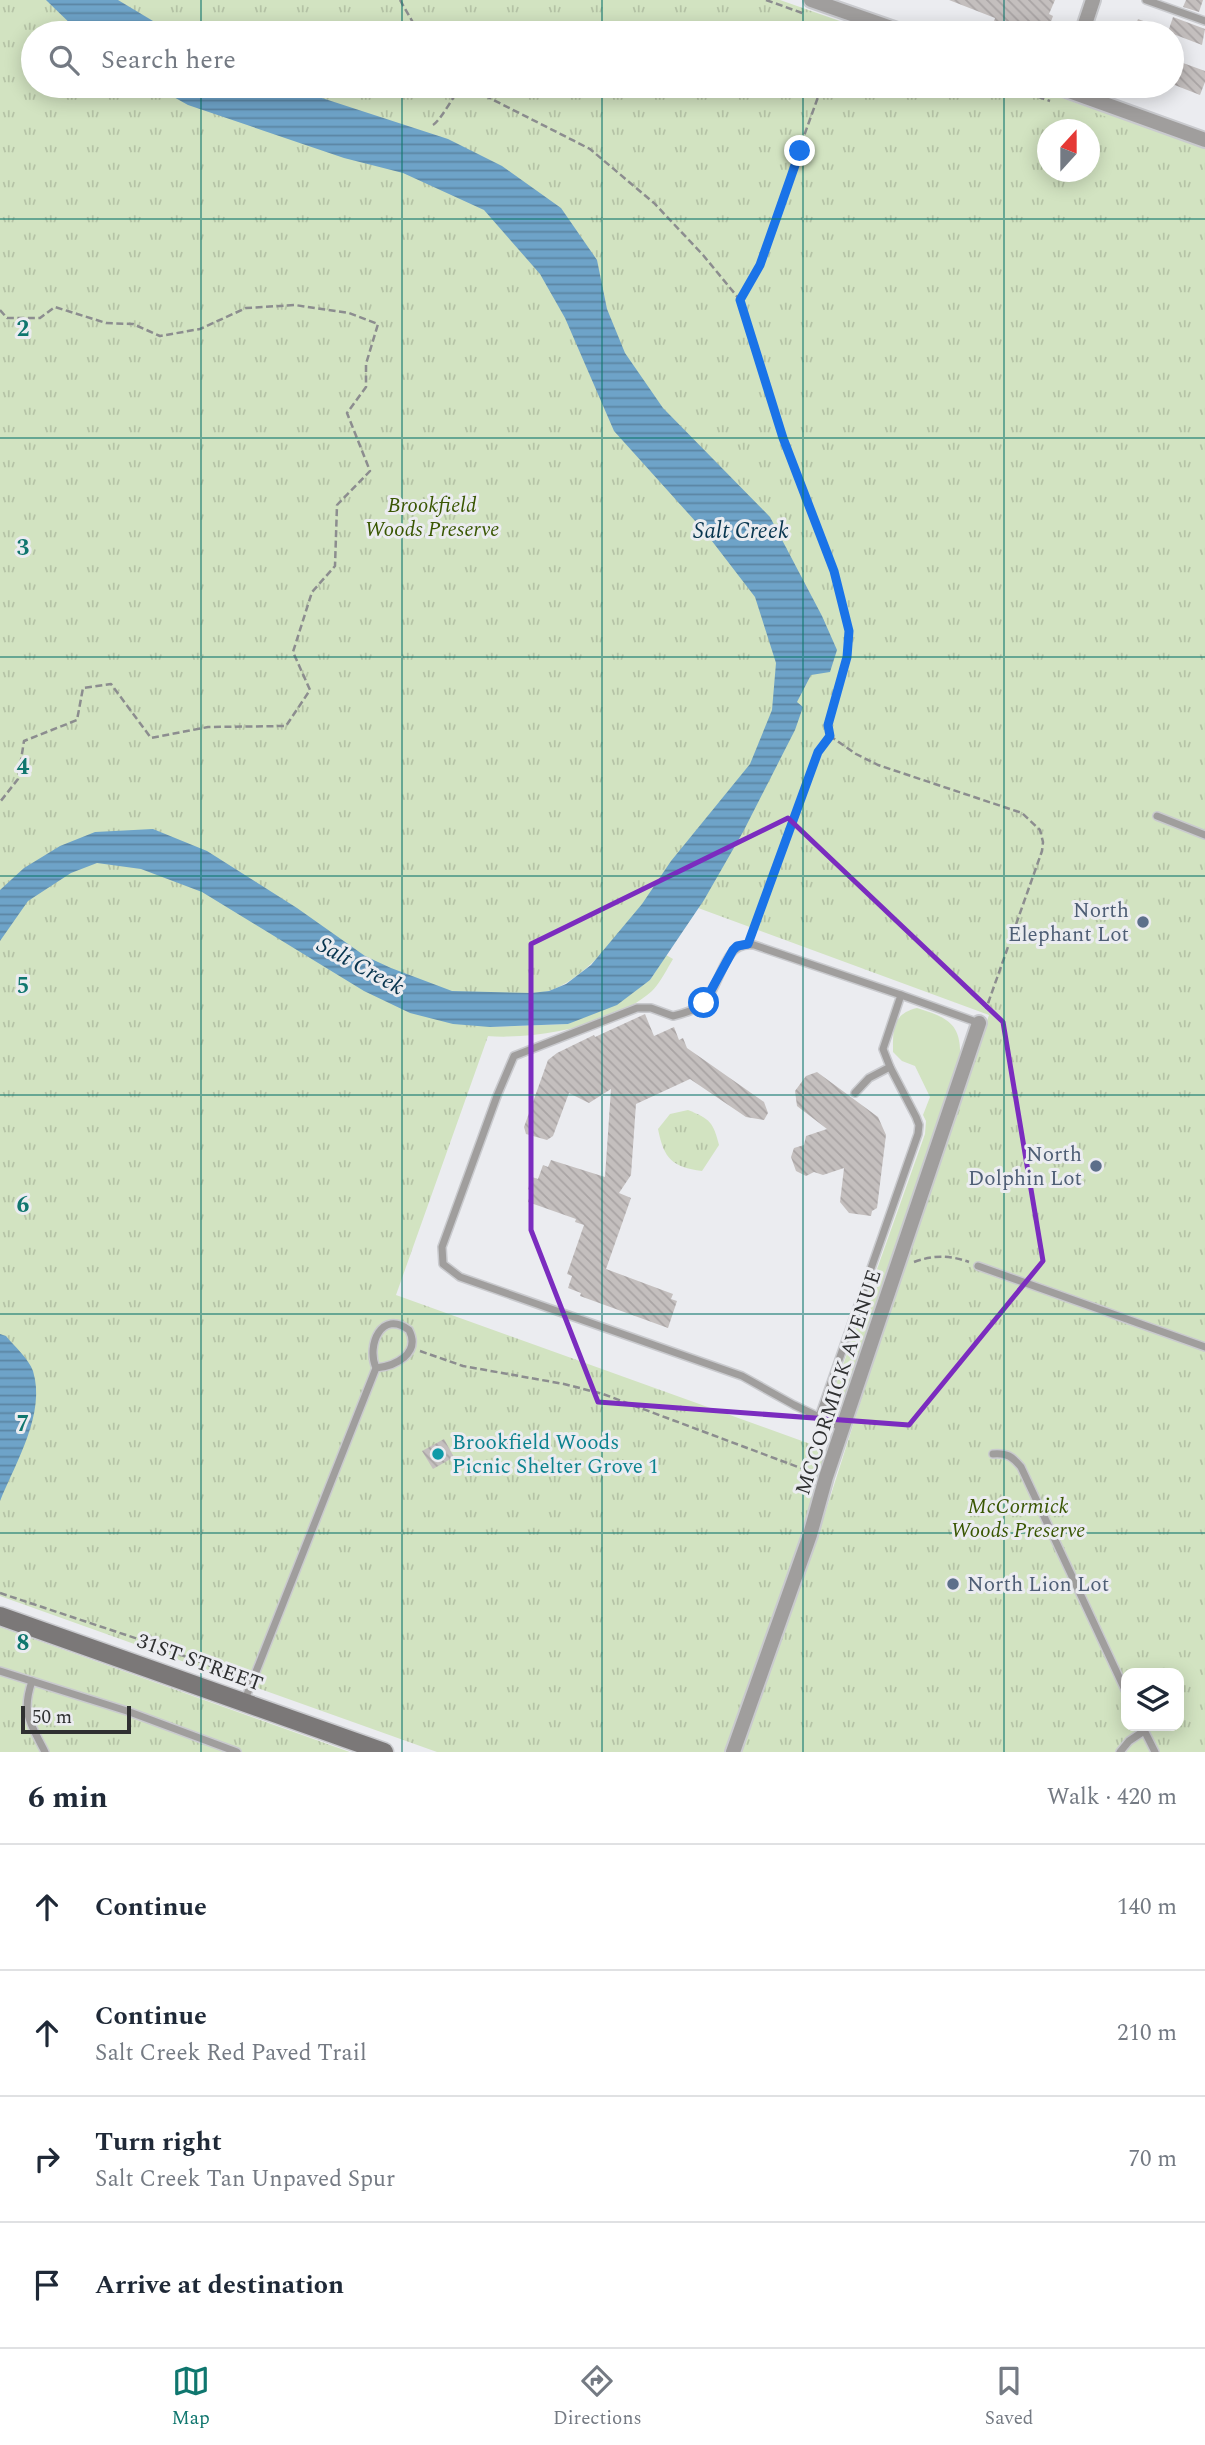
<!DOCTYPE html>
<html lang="en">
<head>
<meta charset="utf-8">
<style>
	:root { --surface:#fff; --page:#f2f2f3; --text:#1f2937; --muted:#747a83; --line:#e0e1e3; --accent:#0f766e }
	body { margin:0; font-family:Spectral,serif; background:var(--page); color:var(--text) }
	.controls { position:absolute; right:21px; bottom:21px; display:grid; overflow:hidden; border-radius:14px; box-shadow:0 4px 18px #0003 }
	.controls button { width:63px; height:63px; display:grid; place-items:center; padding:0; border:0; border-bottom:2px solid var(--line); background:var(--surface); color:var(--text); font:35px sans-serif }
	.compass { position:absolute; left:1037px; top:119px; width:63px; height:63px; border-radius:50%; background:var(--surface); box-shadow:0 4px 18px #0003; rotate:21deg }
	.scale { position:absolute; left:21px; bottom:18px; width:110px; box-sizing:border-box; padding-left:7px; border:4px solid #2f3031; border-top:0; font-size:19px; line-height:24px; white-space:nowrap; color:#2f3031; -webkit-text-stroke:5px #ebecf0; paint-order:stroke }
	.stop { position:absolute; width:21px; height:21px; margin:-16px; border:5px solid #1a73e8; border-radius:50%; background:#fff }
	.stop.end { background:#1a73e8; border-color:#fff; box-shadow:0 2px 7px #0008 }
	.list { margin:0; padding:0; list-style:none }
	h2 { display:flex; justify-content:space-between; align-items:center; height:91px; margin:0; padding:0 28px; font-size:30px }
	h2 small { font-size:23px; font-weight:400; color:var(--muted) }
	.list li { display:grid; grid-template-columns:46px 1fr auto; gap:21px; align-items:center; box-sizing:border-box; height:126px; padding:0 28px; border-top:2px solid var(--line) }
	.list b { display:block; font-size:26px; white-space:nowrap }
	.list p { margin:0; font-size:23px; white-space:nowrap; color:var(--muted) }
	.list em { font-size:23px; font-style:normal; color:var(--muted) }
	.icon { flex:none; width:38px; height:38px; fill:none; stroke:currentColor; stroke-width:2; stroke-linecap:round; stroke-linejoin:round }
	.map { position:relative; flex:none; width:1205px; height:1752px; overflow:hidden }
	.search { position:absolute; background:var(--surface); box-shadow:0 4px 18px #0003; left:21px; right:21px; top:21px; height:77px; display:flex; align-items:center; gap:18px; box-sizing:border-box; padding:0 24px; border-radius:38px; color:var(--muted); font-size:26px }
	.sheet { height:595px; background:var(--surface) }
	nav { display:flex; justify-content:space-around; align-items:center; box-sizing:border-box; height:98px; border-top:2px solid var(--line); background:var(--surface); font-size:19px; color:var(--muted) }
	nav a { display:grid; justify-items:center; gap:4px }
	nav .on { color:var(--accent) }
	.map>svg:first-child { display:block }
</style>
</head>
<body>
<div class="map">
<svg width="1205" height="1752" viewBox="0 0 1205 1752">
	<defs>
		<pattern id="park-tufts" width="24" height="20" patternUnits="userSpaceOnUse" patternTransform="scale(1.75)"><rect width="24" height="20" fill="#d2e3c1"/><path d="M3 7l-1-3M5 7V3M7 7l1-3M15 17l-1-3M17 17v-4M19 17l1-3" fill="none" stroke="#b5c3a6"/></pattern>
		<pattern id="water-rules" width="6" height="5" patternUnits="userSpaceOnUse" patternTransform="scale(1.75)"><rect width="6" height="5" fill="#6ea3c8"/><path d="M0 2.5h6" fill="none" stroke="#5b85a3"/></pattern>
		<pattern id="building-back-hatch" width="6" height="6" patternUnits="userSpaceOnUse" patternTransform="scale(1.75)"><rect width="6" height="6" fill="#c4bfbe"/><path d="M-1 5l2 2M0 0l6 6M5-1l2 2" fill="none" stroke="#a9a4a4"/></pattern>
	</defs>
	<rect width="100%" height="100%" fill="#ebecf0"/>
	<g fill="#d2e3c1">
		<path d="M999,86h29l177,62v11z"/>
		<path d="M666,955l7,4c-6,10 -13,24 -21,32 -38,34 -115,49 -165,45l3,-9 78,-3 82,-44z"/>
		<path d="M917,1008c32,10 45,16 43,52l-117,347 -8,-2 -2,-12 92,-259 1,-13 -3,-6 7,-18 -15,-31 -13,-5 -9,-9c0,-22 -1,-38 24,-44z"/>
	</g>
	<g fill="url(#park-tufts)" fill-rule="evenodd">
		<path d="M0,0h780l94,33h-841v53h987l185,66v1600h-464l72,-201 85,-267 91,-269 -337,-124c-22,32 -64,86 -100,99 -16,5 -33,3 -49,4l-107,301 431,155 -22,79 -69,199 -11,24h-288l-437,-156zM1048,130h42v42h-42zM1126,1673h53v53h-53z"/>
		<path d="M688,1110c22,9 25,12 31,35l-17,26c-30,-4 -38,-12 -44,-42l12,-15z"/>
		<path d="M0,1627l350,125h-350z"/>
	</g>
	<g fill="url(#water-rules)">
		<path d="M46,0h72l55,33h-93z"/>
		<path d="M154,86h131l163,53 54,27 59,42 36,52 10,49 18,44 38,55 107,109 52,99 15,34 -7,22 -19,3 -14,27 6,5 -8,23 -52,102 -39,68 -54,80 -33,25 -49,19 -78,3 -37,-3 -43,-11 -46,-22 -162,-99 -61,-23 -44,-6 -26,10 -43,28 -28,40v-51l24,-22 36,-22 35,-14 58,-3 54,22 90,57 68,48 26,12 61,23 79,2 18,-2 17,-7 25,-19 51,-61 29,-43 79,-97 22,-54 4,-47 -21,-66 -50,-65 -91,-101 -49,-113 -25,-44 -56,-64 -81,-37 -59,-15 -156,-53z"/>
		<path d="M0,1334l6,2c8,10 23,23 27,35 13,42 -17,91 -33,130z"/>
	</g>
	<g fill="url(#building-back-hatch)">
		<path d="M949,0h106l-6,14 4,2 -6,17h-16l-37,-12 1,-3z"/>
		<path d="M1186,0h17l-4,12 -16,-5z"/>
		<path d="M1173,17l32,12 -3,16 -34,-13z"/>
		<path d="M1138,19l13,5 -3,9h-15z"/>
		<path d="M1183,63l22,8v11l-5,13 -28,-11v-13l7,3z"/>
		<path d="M645,1014l9,22 20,-9 5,13 4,-2 4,10 77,54 4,11 -4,7 -18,-3 -56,-38 -54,25 -5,71 -12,18 12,5 -25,71 67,25 -2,5 6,2 -9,27 -88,-32 1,-3 -13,-5 4,-12 -5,-2 17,-49 -9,-3 1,-3 -48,-17 3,-11 -3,-2 4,-12 6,2 5,-14 5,2 3,-7 54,17 6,-88 -22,14 -20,-10 -16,43 -6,4 -21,-6 -2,-7 24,-67 9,-7 37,-18 1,2z"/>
		<path d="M817,1072l61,45 8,18 -9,73 -5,3 -1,5 -22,-3 -9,-11 4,-34 -21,7 -9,-3 -8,4 -10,-5 -5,-14 3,-9 10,-3 2,-9 21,-7 -30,-23 -2,-15 11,-15z"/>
		<path d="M444,1439l10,18 -21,12 -11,-18z"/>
	</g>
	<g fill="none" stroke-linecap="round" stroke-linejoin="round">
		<g stroke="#c9cace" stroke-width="10">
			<g id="lane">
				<path d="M1146,0l59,21"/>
				<path d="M1157,816l48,19"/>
				<path d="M855,1093l14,-15 21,-11"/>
				<path d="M978,1266l227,81"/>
				<path d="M819,1417l99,-283 1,-9 -3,-8 -26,-50 -7,-18 18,-54 78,28"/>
				<path d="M842,1428l-48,-23 -52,-29 -282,-99 -17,-13 -1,-17 55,-151 17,-40 123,-48h14l22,8c9,-2 25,-7 31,-13 18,-18 18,-63 50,-58l147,50"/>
				<path d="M993,1454c14,-1 19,2 28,13l105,225"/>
				<path d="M0,1671l127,40 110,41"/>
				<path d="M32,1681c-11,33 -2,41 13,71"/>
				<path d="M244,1702l132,-334c19,-2 45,-14 33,-38 -27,-21 -43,15 -33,38"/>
				<path d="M1142,1726l13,26"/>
				<path d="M1120,1752l9,-11 15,-10"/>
			</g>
		</g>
		<g stroke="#c9cace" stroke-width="18">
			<g id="street">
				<path d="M811,0l95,33"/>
				<path d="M1082,33l11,-33"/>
				<path d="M1055,86l150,54"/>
				<path d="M733,1752l77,-217 16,-58 153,-454"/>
			</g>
		</g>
		<g stroke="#c9cace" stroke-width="21">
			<path id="secondary" d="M0,1616l384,136"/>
		</g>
		<g stroke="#8c8d8f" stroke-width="2.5" stroke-dasharray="7 3.5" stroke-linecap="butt">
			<path d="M400,0l19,33"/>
			<path d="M766,0l39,14"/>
			<path d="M834,25l23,8"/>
			<path d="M466,86l124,63 64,54 49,52 37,45 43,138 51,133 15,60 -2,26 -16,53 -3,15 2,11 26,18 22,11 144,48 18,17 3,12 -1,9 -56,158"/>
			<path d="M1008,86l42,15"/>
			<path d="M433,125c8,-5 21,-30 28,-39"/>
			<path d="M740,300l20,-35 23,-71 39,-108"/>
			<path d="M0,310l7,8h33l15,-11 51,16 27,1 27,12 40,-7 46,-21 49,-3 54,8 29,11 -12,40v23l-19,26 23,58 -33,34 -2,61 -23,26 -19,60 17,38 -24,36 -78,1 -57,11 -40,-54 -28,4 -6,32 -53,21 -6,38 -18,23"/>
			<path d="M751,934l67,-182 12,-16"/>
			<path d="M914,1262c19,-7 36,-7 55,0"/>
			<path d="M420,1351l43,15 101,18 39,10 211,79"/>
			<path d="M0,1593l150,50 92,35"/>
		</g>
		<use href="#lane" stroke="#a09e9d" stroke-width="7"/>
		<use href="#street" stroke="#a09e9d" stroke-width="14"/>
		<use href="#secondary" stroke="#7b7878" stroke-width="18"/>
	</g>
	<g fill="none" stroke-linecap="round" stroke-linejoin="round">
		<path stroke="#1a73e8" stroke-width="9" d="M704,1003l29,-53 4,-4 11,-2 70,-192 12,-16 -2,-11 19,-68 2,-26 -15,-60 -51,-133 -43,-138 20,-35 40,-114"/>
	</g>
	<path fill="none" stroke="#7b2cbf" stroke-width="5" stroke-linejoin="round" d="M788,818l215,204 40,239 -134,164 -311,-23 -67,-172v-286z"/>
	<path fill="none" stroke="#0f766e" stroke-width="2" stroke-opacity="0.55" d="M201,0v33M402,0v33M602,0v33M803,0v33M1004,0v33M201,86v1666M402,86v1666M602,86v1666M803,86v1666M1004,86v1666M0,219h1205M0,438h1205M0,657h1205M0,876h1205M0,1095h1205M0,1314h1205M0,1533h1205"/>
	<g fill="#5c6f8a" stroke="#ebecf0" stroke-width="2.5">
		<circle cx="1143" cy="922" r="7"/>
		<circle cx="1096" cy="1166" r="7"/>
		<circle cx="953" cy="1584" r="7"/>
	</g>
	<circle fill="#0f9aa8" stroke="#ebecf0" stroke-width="2.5" cx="438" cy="1454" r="7"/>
	<g text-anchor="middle" stroke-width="6" stroke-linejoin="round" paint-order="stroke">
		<g font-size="21" font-style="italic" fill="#395602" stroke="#ebecf0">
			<text x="432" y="512">Brookfield<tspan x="432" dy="24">Woods Preserve</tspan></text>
			<text x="1018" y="1513">McCormick<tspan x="1018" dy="24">Woods Preserve</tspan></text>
		</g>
		<g font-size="21" fill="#4e5e75" stroke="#ebecf0" text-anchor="end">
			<text x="1129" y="917">North<tspan x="1129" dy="24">Elephant Lot</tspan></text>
			<text x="1082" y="1161">North<tspan x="1082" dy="24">Dolphin Lot</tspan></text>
			<text x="967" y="1591" text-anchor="start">North Lion Lot</text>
		</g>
		<g font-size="21" fill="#2f3031" stroke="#ebecf0">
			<text transform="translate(838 1382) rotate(-72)" y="7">MCCORMICK AVENUE</text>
			<text transform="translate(200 1662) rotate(20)" y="7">31ST STREET</text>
		</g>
		<g font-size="21" fill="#0d838f" stroke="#ebecf0" text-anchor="start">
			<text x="452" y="1449">Brookfield Woods<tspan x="452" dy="24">Picnic Shelter Grove 1</tspan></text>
		</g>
		<g font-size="23" font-style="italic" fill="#08354f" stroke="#ebecf0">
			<text x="741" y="538">Salt Creek</text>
			<text transform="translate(361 965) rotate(29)" y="8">Salt Creek</text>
		</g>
	</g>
	<g font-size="23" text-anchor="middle" font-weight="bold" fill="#0f766e" stroke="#ebecf0" stroke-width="6" stroke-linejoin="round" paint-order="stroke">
		<text x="23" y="336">2</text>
		<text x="23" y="555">3</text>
		<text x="23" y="774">4</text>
		<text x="23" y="993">5</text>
		<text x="23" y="1212">6</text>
		<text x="23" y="1431">7</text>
		<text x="23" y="1650">8</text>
	</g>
</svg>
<div class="controls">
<button><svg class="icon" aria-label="layers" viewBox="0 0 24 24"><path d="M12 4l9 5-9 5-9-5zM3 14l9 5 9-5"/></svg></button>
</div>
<svg class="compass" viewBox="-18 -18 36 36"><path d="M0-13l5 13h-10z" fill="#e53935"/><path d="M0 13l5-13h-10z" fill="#747a83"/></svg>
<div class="scale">50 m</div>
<div class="stop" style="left:704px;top:1003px"></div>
<div class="stop end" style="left:800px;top:151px"></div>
<div class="search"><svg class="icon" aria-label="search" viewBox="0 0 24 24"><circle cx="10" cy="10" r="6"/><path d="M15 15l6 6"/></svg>Search here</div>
</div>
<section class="sheet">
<h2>6 min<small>Walk · 420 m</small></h2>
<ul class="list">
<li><svg class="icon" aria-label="ahead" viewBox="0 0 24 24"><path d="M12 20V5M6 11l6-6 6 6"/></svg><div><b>Continue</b></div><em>140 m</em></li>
<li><svg class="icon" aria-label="ahead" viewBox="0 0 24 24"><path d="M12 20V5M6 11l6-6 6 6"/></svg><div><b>Continue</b><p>Salt Creek Red Paved Trail</p></div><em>210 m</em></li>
<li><svg class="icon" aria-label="right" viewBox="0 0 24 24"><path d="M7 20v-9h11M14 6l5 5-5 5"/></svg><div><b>Turn right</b><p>Salt Creek Tan Unpaved Spur</p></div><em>70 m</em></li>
<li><svg class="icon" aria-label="arrive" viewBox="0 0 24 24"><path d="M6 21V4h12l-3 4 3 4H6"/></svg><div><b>Arrive at destination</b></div></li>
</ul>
</section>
<nav>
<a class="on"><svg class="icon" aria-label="map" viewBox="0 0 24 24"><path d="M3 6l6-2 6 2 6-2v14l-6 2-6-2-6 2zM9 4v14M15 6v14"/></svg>Map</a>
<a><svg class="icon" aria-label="directions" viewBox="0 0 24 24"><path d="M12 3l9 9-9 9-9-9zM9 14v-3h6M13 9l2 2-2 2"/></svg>Directions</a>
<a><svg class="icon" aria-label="saved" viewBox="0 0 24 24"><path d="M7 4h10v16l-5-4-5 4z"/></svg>Saved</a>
</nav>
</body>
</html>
